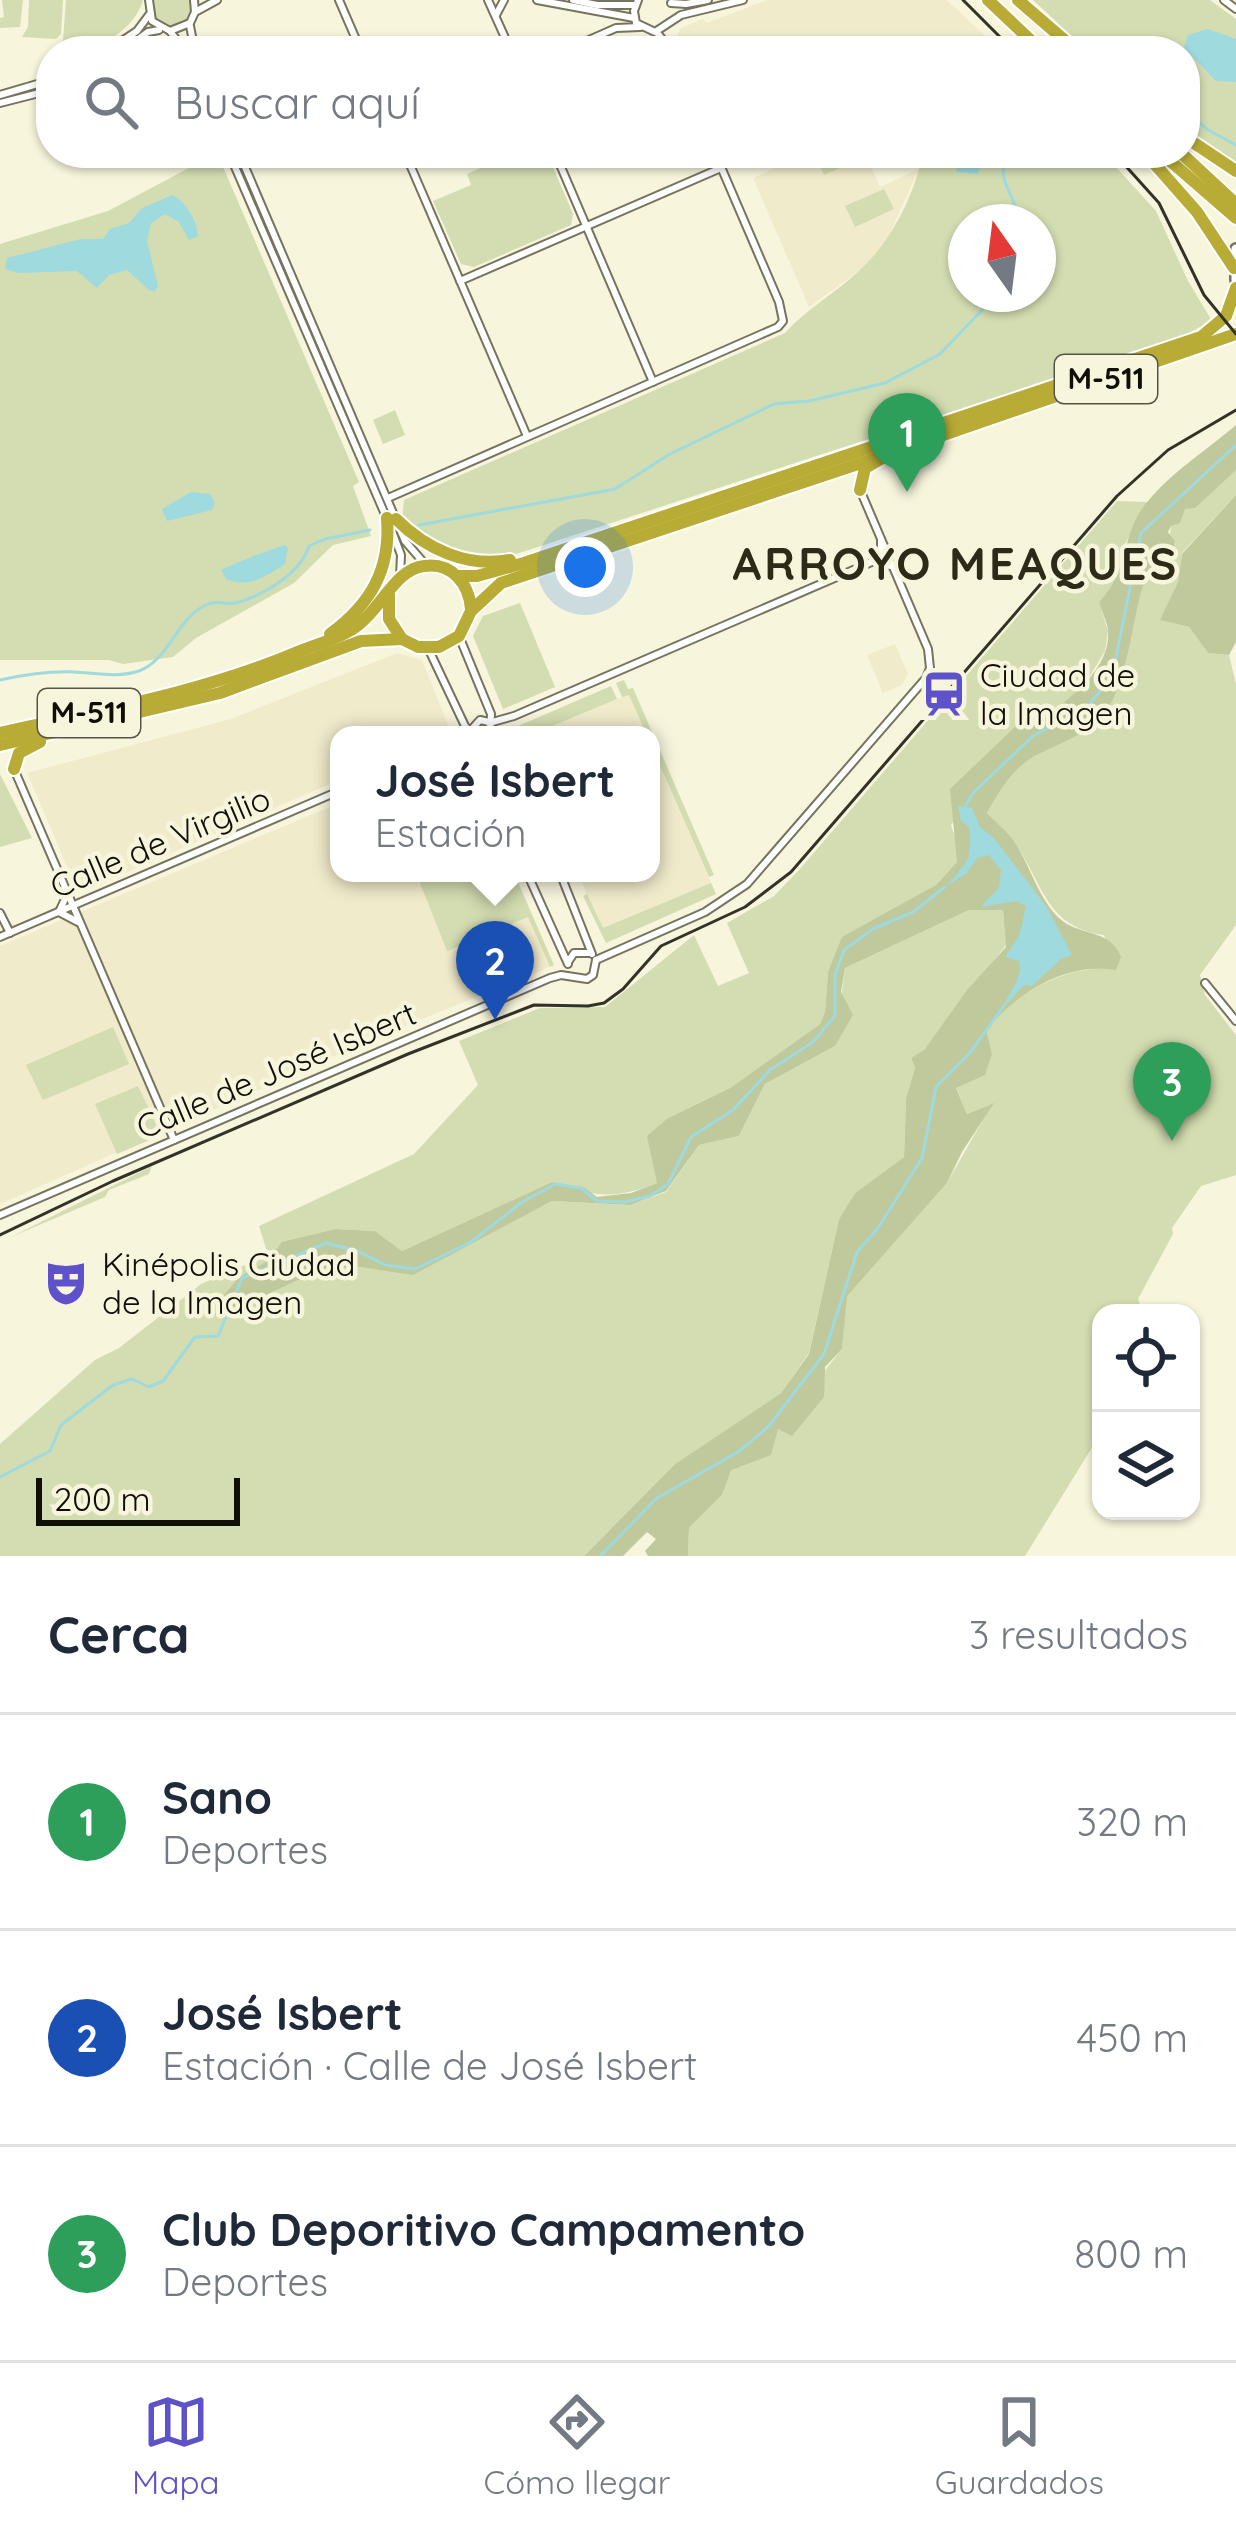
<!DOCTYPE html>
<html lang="es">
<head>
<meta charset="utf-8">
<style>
	:root { --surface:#fff; --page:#f2f2f3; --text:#1f2937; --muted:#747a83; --line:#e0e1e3; --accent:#5d52ca }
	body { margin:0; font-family:Quicksand,sans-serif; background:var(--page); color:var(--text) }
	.controls { position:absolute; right:36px; bottom:36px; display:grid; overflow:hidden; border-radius:24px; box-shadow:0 3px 9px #0004 }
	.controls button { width:108px; height:108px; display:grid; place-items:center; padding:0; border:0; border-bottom:3px solid var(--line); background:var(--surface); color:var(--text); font:60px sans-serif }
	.compass { position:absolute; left:948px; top:204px; width:108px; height:108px; border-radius:50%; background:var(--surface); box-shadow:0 3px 9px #0004; rotate:346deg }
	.scale { position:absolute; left:36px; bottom:30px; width:204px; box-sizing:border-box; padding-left:12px; border:6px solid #100f07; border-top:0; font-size:33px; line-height:42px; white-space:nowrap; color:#100f07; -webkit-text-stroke:9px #f8f5dd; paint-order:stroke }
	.you { position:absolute; left:585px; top:567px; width:42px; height:42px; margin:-30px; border:9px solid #fff; border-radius:50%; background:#1a73e8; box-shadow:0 0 0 18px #1a73e833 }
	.badge { display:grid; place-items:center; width:78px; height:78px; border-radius:50%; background:var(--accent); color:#fff; font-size:39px; font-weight:700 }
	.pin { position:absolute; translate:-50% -99px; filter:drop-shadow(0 3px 6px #0008) }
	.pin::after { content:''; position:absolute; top:63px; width:42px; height:36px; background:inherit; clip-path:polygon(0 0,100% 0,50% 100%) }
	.popup { position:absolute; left:330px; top:726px; width:330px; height:156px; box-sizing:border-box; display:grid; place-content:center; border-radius:24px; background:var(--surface); filter:drop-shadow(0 3px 9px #0005); font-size:39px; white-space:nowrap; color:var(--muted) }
	.popup b { font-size:45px; color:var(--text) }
	.popup::after { content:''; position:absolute; left:50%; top:100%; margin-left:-24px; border:24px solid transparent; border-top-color:var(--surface) }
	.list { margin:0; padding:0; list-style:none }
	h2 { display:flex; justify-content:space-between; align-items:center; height:156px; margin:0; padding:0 48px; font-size:51px }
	h2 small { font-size:39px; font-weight:400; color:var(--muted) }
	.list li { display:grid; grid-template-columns:78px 1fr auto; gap:36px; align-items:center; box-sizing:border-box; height:216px; padding:0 48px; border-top:3px solid var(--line) }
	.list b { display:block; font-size:45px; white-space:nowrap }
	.list p { margin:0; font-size:39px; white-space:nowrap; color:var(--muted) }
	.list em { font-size:39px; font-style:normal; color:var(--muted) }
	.icon { flex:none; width:66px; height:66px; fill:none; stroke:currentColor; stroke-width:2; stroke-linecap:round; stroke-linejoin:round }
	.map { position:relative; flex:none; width:1236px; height:1556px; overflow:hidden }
	.search { position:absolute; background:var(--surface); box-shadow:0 3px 9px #0004; left:36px; right:36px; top:36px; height:132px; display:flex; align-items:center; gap:30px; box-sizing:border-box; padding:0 42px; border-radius:48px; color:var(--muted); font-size:45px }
	.sheet { height:804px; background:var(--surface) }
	nav { display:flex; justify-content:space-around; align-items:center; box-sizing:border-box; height:168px; border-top:3px solid var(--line); background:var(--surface); font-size:33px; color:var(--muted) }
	nav a { display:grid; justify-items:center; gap:6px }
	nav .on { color:var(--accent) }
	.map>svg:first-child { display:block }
</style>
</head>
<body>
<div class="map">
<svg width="1236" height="1556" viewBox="0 0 1236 1556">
	<rect width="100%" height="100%" fill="#f8f5dd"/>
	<g fill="#f0ebcb">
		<path d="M767,0h180l52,49 -320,2 -4,-10 6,-13 22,-9 4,4z"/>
		<path d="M788,153h77l15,34 39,-18 -32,70 -24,29 -54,39 -56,-129 38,-17z"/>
		<path d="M895,644l13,30 -6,11 -19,8 -16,-38z"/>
		<path d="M397,653l25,7 29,72 -112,3v45l-253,110 -10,-3 -49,-114 204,-54z"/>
		<path d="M629,694l18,41h-116z"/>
		<path d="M651,745l60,138 -109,46 -24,-56h73z"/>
		<path d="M339,803v70h171l40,94 -167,68 -383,169v-258z"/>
	</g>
	<g fill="#d3ddb1" fill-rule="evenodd">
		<path d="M2,0h21l-3,27 -20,1v-10l4,-1z"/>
		<path d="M29,0h34l-2,34 -5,5 -34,-2 6,-10z"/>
		<path d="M66,0h77c-9,31 -45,51 -76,51l-4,-10z"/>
		<path d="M153,0h38c4,17 -7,29 -24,28l-14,-13z"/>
		<path d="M1033,0h177l26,19v148l-51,-39v-77h-97z"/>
		<path d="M217,153l142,329 -6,4 18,50 -38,9 -39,38 -98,55 -23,19 -50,7 -14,-4h-109v-416l108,-33z"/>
		<path d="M547,153l26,61 -2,11 -97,42 -13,-3 -28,-63 38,-16 -4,-11 38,-17 5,11z"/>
		<path d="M861,153l2,5 -39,17 -9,-21z"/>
		<path d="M923,153h180l53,58 32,70 24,40 -34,17 -668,218c-50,3 -69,-9 -108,-37l2,-19 381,-167c23,-25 50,-40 74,-62 33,-31 55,-75 64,-118zM966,222h72v72h-72z"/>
		<path d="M884,189l10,20 -39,18 -10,-21z"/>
		<path d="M395,410l10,25 -22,9 -10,-24z"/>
		<path d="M1236,470v25l-54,58 -4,29 -17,38 28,7 19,26 21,2 7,29v241l-36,50 5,20 31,40v140l-35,11 -29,42 1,6 -35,65 5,14h-42v120l-76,123h-337l1,-28 33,-33 8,-26 48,-40 64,-80 4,-53 101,-113 45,-79 -25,10 -11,-27 36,-33 -7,-25c36,-38 79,-64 131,-60l-12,-34c-59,-8 -61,-52 -90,-94 -7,-10 -18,-19 -27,-28 12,-21 26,-45 48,-57 21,-12 57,-24 71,-45 27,-42 24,-97 43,-143l16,6 6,-48 14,-17z"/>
		<path d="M1117,501l30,1 -23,44 -7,39 -18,17 9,29 -3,20 -22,36 -50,39 -82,99 7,21 -1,16 -21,23 -37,23 -71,64 -3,40 -5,12 -90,64 -62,30 -13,42 2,23c-44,17 -61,14 -105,-1l-150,69 -27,-20 -39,-2 -97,49 -9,34 92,-43 37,-2 54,7 139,-73 77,4 37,-13 33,-47 40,-9 26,-52 70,-38 10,-78 124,-58h34l3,35 -81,104 -14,9 4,10 -9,30 -2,59 -49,36 -16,26 -30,134 -28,40 -106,71 -91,92h-584v-112l95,-84 24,-12 82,-64 67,-29 -9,-29 155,-72 64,-69 -19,-44 81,-33 65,-1 89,-72 24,51 31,-13 -22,-50 47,-27 25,-26z"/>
		<path d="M520,603l35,84 -52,22 -30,-73 10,-20z"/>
		<path d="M624,680l4,9 5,-1 81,187 -5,2 -58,-132v-10h-4l-18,-40 -7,2 -6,-14z"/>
		<path d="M611,686l6,13 -86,36h-18l-2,-6z"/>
		<path d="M0,774l32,64 -32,9z"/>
		<path d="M416,873h98l40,92 -4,2 -22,-50 -81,34z"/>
		<path d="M711,883l5,11 -110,49 -23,-47 4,-2 16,34z"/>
		<path d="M113,1027l16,37 -86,36 -17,-35z"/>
		<path d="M138,1086l23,49 -44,19 -22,-50z"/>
		<path d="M152,1166l-3,8 -40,16 -4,7 -94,40z"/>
	</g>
	<g fill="#bfc99c">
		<path d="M1236,425v45l-41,38 -10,1 -5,14 -9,3 -3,6 7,9 -9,33 -17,-5c-19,46 -16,100 -43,143 -14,20 -50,33 -71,44 -22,12 -36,36 -48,57 9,9 20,18 27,28 16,24 24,57 45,77 22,20 50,9 62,39l-5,13c-52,-8 -97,23 -130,59l6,25 -7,21 -29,13 11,26 27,-11 -32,49 -15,31 -100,113 -5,53 -17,18 -1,30 -32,39 -14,-7 -7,26 -40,15 -9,25 -33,33 -1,28h-40l-3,-5 11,-12 -9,-7 -24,24h-39l91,-92 106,-71 28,-39 30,-135 16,-26 49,-36 2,-59 9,-30 -4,-10 14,-9 42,-59 39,-43 -3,-37h-34l-124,58 -4,24 12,23 -18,31 -70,38 -26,52 -40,9 -33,46 -36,14 -78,-4 -139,74 -54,-8 -37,2 -92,43 -24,5 33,-40 29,-16 14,-19 54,-13 39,2 27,20 150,-69 33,6 12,9 34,-4 26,-10 -10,-47 21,-18 62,-30 90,-64 5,-12 3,-40 14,-35 94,-52 21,-23 -7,-73 67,-64 16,1c28,-22 79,-54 75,-96 -1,-9 -7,-20 -9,-28 30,-29 21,-69 49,-101 24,-29 60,-52 88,-76z"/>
		<path d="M1236,495v147l-7,13 -21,-2 -19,-26 -29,-7 18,-38 4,-28z"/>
	</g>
	<g fill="#9edade">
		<path d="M1208,29l28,10v43l-20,-1 -32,-33 4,-13z"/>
		<path d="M951,153h33l-6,21 -21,-2z"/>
		<path d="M172,195c14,6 25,26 26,41l-9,4 -10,-18 -14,-8 -14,9 -4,18 11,45 -3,5h-5l-23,-21 -18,5 -12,13 -20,-17 -58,2 -14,-4 2,-11 74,-19h22l7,-10 19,-6 13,-15z"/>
		<path d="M191,492l19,2 5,9 -3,7 -45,11 -5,-12z"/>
		<path d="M285,545l3,3 -3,16c-19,12 -36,25 -59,15l-5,-9c22,-11 41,-17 64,-25z"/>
		<path d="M958,806l14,2 8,19 14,11 52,68 26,49 -11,4 -29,27 -8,-1 -22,24c6,-17 21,-29 17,-48l-14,-4 14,-21 7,-30 -9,-5 -36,6 18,-20 2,-17 -12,-15 -12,3 -10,15 -20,13c23,-29 24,-23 22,-59l-8,-6z"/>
	</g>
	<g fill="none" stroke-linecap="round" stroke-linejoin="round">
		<g stroke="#9edade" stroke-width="3">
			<path d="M1185,111l23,19 28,15"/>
			<path d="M1008,153c-15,28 9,41 11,69"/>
			<path d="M419,525l196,-36 55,-35 104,-50 35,-3 76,-18 55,-29 44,-46 8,-14"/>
			<path d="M0,680c23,-5 50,-9 74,-8 22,1 44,6 65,-1 30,-11 37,-51 65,-65 14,-8 22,1 35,-4 26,-8 62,-29 70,-56l16,-7 45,-9"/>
			<path d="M964,808l9,-15 60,-57 53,-28 26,-31 29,-144 95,-88"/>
			<path d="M0,1477l50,-26 11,-26 52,-40 19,-6 17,8 14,-6 32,-44 23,-1 24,-58 84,-35 32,8 27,14 30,4 56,-27 50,-39 34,-19 26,4 16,13 28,1 25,-6 18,-12 23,-47 42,-27 37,-40 43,-28 22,-26v-41l9,-25 29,-21 40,-17 32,-25"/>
			<path d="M600,1556l57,-58 81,-46 30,-25 56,-73 33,-102 21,-24 44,-70 14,-71 33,-33 34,-47"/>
		</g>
		<g stroke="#76735e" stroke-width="10">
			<g id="street">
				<path d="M149,0l3,21 18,10 15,20"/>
				<path d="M339,0l22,51"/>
				<path d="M488,0l23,51"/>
				<path d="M537,0l97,18"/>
				<path d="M573,0l24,5h38"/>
				<path d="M638,0l-4,11 2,12 19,9 26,-17 62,-15"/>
				<path d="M1224,0l12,9"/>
				<path d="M671,3l15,1 22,-4"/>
				<path d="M195,12l22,-12"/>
				<path d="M496,15l8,-15"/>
				<path d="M190,26l5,25"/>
				<path d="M170,31l20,-8 5,-11 -1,-12"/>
				<path d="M658,34l14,17"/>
				<path d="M737,49l1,2"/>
				<path d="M107,51l30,-20 12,-16"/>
				<path d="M122,51l26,-19 11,-2"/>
				<path d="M564,51l52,-23 24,-1"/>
				<path d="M0,95l51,-15"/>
				<path d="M0,103l51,-13"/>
				<path d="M229,153l158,366"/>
				<path d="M239,153l166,388 19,22"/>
				<path d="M405,153l122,283"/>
				<path d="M555,153l98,229"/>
				<path d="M460,281l261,-113"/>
				<path d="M388,498l390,-171 5,-6 -4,-19 -64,-149"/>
				<path d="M392,531l9,24 -1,21"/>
				<path d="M874,561l7,-10v-11"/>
				<path d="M459,636l32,78 -1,21"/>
				<path d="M428,648l37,78 8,9"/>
				<path d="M489,723l25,-7 360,-155 17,5"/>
				<path d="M471,730l9,-10 9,2"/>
				<path d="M14,769l160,371"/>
				<path d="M527,873l41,91"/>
				<path d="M560,873l32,81"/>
				<path d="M64,889l1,10 -6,13 19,10"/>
				<path d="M0,913l10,20"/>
				<path d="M0,937l339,-146"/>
				<path d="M596,960l109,-48 42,-28 179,-206 4,-10 -2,-19 -67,-157"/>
				<path d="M568,962l6,-9h16"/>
				<path d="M1205,983l31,38"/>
				<path d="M0,1215l550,-237 11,-3 26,4 6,-4 3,-15"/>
			</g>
		</g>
		<g stroke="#76735e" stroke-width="14">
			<path id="secondary" d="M1236,249v31"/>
		</g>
		<g stroke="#fff" stroke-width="16">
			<g id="highway">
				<path d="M988,0l54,51"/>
				<path d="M1018,0l59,51"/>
				<path d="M1185,137l51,34"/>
				<path d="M1145,153l52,59 37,56"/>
				<path d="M1161,153l75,65"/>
				<path d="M1181,153l55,51"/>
				<path d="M860,490l5,-22 26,-15 345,-119"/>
				<path d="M396,519c30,30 71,49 114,41"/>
				<path d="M458,576h19l47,-13 677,-226 25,-21 10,-28"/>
				<path d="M389,595v24l13,20 16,8h21l20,-11 12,-25 30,-28 390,-130"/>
				<path d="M330,634c41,-30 61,-65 57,-116"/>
				<path d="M0,733c101,-23 204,-41 300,-82 17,-7 35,-11 51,-21 28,-16 43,-61 73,-64 28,-4 45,18 47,43"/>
				<path d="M0,745l220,-52 141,-52 41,-2"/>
				<path d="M14,769l5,-16 21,-11"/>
			</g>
		</g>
		<use href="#street" stroke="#fff" stroke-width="6"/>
		<use href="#secondary" stroke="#fff" stroke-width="9"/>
		<use href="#highway" stroke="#b8ac37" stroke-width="12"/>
		<g stroke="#333227" stroke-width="3">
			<path d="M963,0l51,51"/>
			<path d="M1114,153l45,50 45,92 32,39"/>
			<path d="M0,1235l113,-54 295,-127 126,-49 54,1 16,-3 19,-14 38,-43 84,-39 46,-35 326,-376 51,-46 68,-40"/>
		</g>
	</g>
	<defs>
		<g id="station-bare" transform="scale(3.6)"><path d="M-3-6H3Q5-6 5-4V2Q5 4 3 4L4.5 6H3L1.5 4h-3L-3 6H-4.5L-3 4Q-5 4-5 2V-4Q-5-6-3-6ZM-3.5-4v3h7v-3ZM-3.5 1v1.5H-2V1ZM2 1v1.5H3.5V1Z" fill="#5d52ca" stroke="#f8f5dd" stroke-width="2.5" paint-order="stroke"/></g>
		<g id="theatre-bare" transform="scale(3.6)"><path d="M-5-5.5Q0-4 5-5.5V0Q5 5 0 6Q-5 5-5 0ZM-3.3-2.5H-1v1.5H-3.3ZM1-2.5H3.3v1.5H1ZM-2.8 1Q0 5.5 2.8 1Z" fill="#5d52ca" stroke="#f8f5dd" stroke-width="2.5" paint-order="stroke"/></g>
	</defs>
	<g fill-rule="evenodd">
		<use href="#station-bare" x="944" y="694"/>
		<use href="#theatre-bare" x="66" y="1283"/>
	</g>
	<g text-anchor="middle" stroke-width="9" stroke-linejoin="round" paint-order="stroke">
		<g fill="#f8f5dd" stroke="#565447" stroke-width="3">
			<rect x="1055" y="355" width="102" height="48" rx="9"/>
			<rect x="38" y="689" width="102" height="48" rx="9"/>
		</g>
		<g font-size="30" font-weight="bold" fill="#100f07">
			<text x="1106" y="389">M-511</text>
			<text x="89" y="723">M-511</text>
		</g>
		<g font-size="33" fill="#100f07" stroke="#f8f5dd" text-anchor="start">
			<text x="980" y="687">Ciudad de<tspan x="980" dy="38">la Imagen</tspan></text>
			<text x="102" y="1276">Kinépolis Ciudad<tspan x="102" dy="38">de la Imagen</tspan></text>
		</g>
		<g font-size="33" fill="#100f07" stroke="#f8f5dd">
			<text transform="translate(160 842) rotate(-23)" y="12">Calle de Virgilio</text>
			<text transform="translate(276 1070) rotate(-23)" y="12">Calle de José Isbert</text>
		</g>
		<g font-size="45" font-weight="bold" letter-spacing="3" fill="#2d2a17" stroke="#f8f5dd">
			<text x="956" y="580">ARROYO MEAQUES</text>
		</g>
	</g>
</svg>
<div class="controls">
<button><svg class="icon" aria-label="locate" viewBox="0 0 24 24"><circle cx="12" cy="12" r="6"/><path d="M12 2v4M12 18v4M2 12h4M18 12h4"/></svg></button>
<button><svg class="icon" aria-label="layers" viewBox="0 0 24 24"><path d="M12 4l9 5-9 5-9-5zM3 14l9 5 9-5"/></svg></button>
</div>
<svg class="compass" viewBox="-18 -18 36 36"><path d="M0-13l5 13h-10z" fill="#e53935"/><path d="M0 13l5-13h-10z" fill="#747a83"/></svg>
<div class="scale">200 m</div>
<div class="you"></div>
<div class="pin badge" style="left:907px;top:492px;background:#2e9e5b">1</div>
<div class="pin badge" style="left:495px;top:1020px;background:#1a4fb4">2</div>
<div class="popup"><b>José Isbert</b>Estación</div>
<div class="pin badge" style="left:1172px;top:1141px;background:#2e9e5b">3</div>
<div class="search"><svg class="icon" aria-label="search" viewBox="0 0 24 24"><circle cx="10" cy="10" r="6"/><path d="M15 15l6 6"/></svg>Buscar aquí</div>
</div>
<section class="sheet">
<h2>Cerca<small>3 resultados</small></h2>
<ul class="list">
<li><span class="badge" style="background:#2e9e5b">1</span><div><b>Sano</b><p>Deportes</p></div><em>320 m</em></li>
<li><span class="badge" style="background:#1a4fb4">2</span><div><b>José Isbert</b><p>Estación · Calle de José Isbert</p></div><em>450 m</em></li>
<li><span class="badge" style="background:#2e9e5b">3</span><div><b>Club Deporitivo Campamento</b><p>Deportes</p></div><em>800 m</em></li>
</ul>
</section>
<nav>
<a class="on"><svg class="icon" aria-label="map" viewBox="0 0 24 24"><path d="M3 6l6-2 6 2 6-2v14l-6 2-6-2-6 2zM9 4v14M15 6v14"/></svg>Mapa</a>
<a><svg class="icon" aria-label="directions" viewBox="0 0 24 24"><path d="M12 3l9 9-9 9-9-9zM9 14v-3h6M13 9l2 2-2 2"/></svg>Cómo llegar</a>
<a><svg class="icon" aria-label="saved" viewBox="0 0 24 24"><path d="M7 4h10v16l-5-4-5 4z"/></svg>Guardados</a>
</nav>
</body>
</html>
